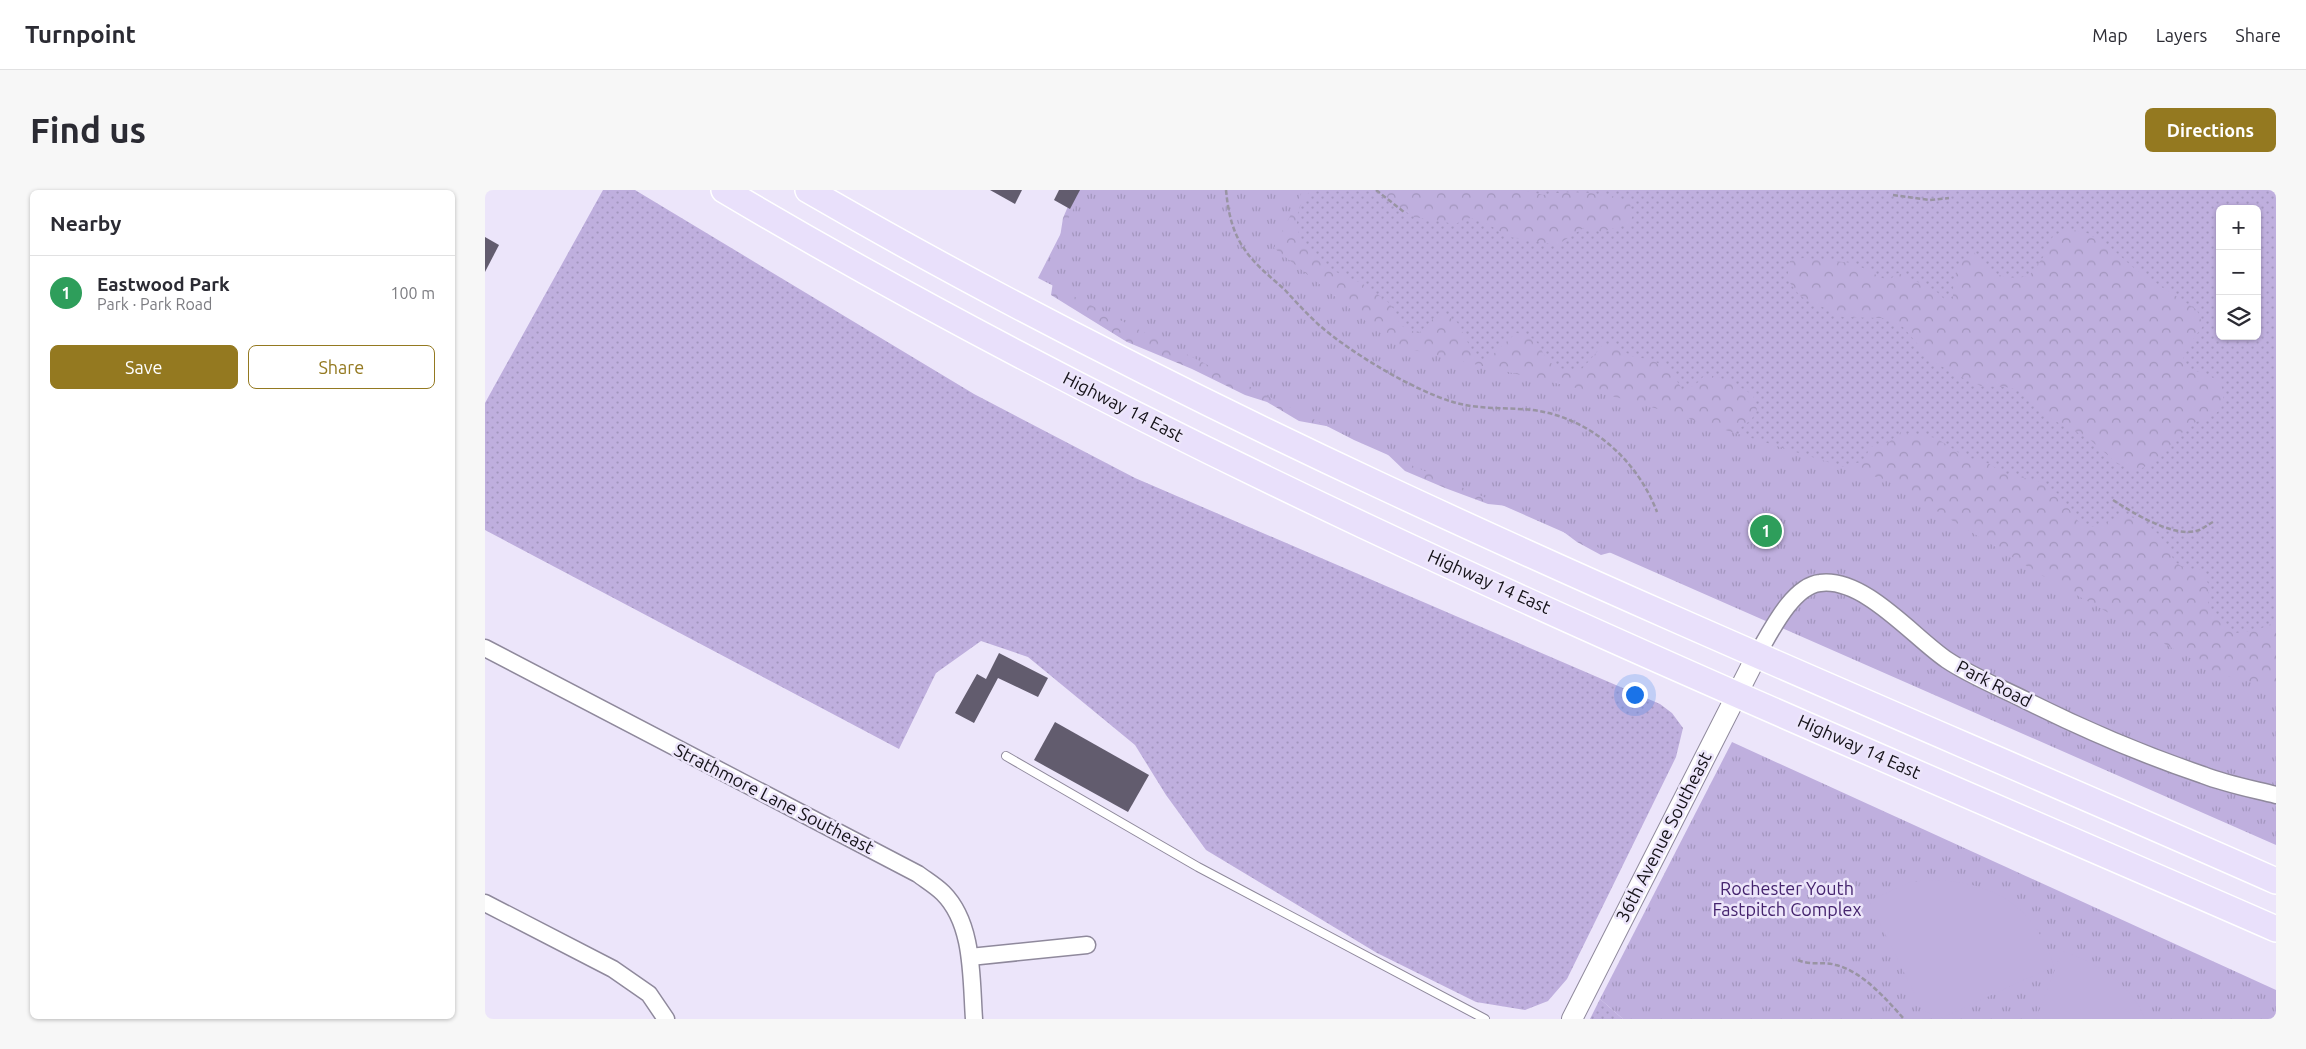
<!DOCTYPE html>
<html lang="en">
<head>
<meta charset="utf-8">
<style>
	:root { --surface:#fff; --page:#f7f7f7; --text:#2b2b33; --muted:#7c7c81; --line:#e1e1e2; --accent:#947920 }
	body { margin:0; font-family:Ubuntu,sans-serif; background:var(--page); color:var(--text) }
	.controls { position:absolute; right:15px; top:15px; display:grid; overflow:hidden; border-radius:8px; box-shadow:0 1px 4px #0004 }
	.controls button { width:45px; height:45px; display:grid; place-items:center; padding:0; border:0; border-bottom:1px solid var(--line); background:var(--surface); color:var(--text); font:25px sans-serif }
	.you { position:absolute; left:1149px; top:504px; width:18px; height:18px; margin:-12px; border:4px solid #fff; border-radius:50%; background:#1a73e8; box-shadow:0 0 0 8px #1a73e833 }
	.badge { display:grid; place-items:center; width:32px; height:32px; border-radius:50%; background:var(--accent); color:#fff; font-size:16px; font-weight:700 }
	.pin { position:absolute; translate:-50% -50%; border:2px solid #fff; box-shadow:0 1px 5px #0006 }
	.list { margin:0; padding:0; list-style:none }
	h2 { display:flex; justify-content:space-between; align-items:center; height:65px; margin:0; padding:0 20px; font-size:21px }
	h2 small { font-size:16px; font-weight:400; color:var(--muted) }
	.list li { display:grid; grid-template-columns:32px 1fr auto; gap:15px; align-items:center; box-sizing:border-box; height:75px; padding:0 20px; border-top:1px solid var(--line) }
	.list b { display:block; font-size:19px; white-space:nowrap }
	.list p { margin:0; font-size:16px; white-space:nowrap; color:var(--muted) }
	.list em { font-size:16px; font-style:normal; color:var(--muted) }
	.actions { display:flex; gap:10px; padding:15px 20px }
	.actions a { flex:1; padding:11px 0; border:1px solid var(--accent); border-radius:8px; text-align:center; font-size:18px; color:var(--accent) }
	.actions .main { background:var(--accent); color:#fff }
	.icon { flex:none; width:28px; height:28px; fill:none; stroke:currentColor; stroke-width:2; stroke-linecap:round; stroke-linejoin:round }
	.map { position:relative; flex:none; width:1791px; height:829px; overflow:hidden; border-radius:8px }
	header { display:flex; align-items:center; gap:30px; box-sizing:border-box; height:70px; padding:0 25px; background:var(--surface); border-bottom:1px solid var(--line) }
	header strong { font-size:24px }
	nav { display:flex; gap:28px; margin-inline-start:auto; font-size:18px }
	.intro { display:flex; align-items:center; justify-content:space-between; box-sizing:border-box; height:120px; padding:0 30px }
	h1 { margin:0; font-size:35px }
	.button { padding:12px 22px; border-radius:8px; background:var(--accent); color:#fff; font-size:18px; font-weight:700 }
	main { display:flex; gap:30px; padding:0 30px }
	aside { flex:1; background:var(--surface); border-radius:8px; box-shadow:0 1px 4px #0004 }
	.map>svg:first-child { display:block }
</style>
</head>
<body>
<header>
<strong>Turnpoint</strong>
<nav><a>Map</a><a>Layers</a><a>Share</a></nav>
</header>
<div class="intro"><h1>Find us</h1><a class="button">Directions</a></div>
<main>
<aside>
<h2>Nearby<small></small></h2>
<ul class="list">
<li><span class="badge" style="background:#2e9e5b">1</span><div><b>Eastwood Park</b><p>Park · Park Road</p></div><em>100 m</em></li>
</ul>
<div class="actions"><a class="main">Save</a><a>Share</a></div>
</aside>
<div class="map">
<svg width="1791" height="829" viewBox="0 0 1791 829">
	<defs>
		<pattern id="grass-dots" width="8" height="8" patternUnits="userSpaceOnUse" patternTransform="scale(1.25)"><rect width="8" height="8" fill="#bfafde"/><path d="M2 2h.1M6 6h.1" fill="none" stroke="#a396be" stroke-width="1.8" stroke-linecap="round"/></pattern>
		<pattern id="forest-crowns" width="20" height="18" patternUnits="userSpaceOnUse" patternTransform="scale(1.25)"><rect width="20" height="18" fill="#bfafde"/><path d="M2 6a3 3 0 1 1 6 0M12 15a3 3 0 1 1 6 0" fill="none" stroke="#a396be"/></pattern>
		<pattern id="park-tufts" width="24" height="20" patternUnits="userSpaceOnUse" patternTransform="scale(1.25)"><rect width="24" height="20" fill="#bfafde"/><path d="M3 7l-1-3M5 7V3M7 7l1-3M15 17l-1-3M17 17v-4M19 17l1-3" fill="none" stroke="#a396be"/></pattern>
	</defs>
	<rect width="100%" height="100%" fill="#ece5fa"/>
	<g fill="url(#grass-dots)" fill-rule="evenodd">
		<path d="M118,0h32l339,204 161,84 525,226 12,9 11,15 -7,29 -109,222 -19,22 -23,9 -49,-8 -99,-49 -171,-103 -40,-55 -31,-50 -107,-88 -47,-16 -45,32 -37,76 -414,-219v-127z"/>
		<path d="M818,0h973v498l-879,-342 -123,-98zM1735,19h37v127h-37z"/>
		<path d="M1115,809l23,20h-33z"/>
	</g>
	<g fill="url(#forest-crowns)">
		<path d="M590,0h236c-31,35 -6,65 29,84 11,6 21,7 30,15 6,5 14,9 19,14 14,16 2,23 30,30l21,-21 17,10 19,36 10,3 30,-28c32,5 19,22 41,34 6,3 17,3 24,3l22,-25 11,-1 17,12 20,4 17,8 15,22 12,-5 11,-11 24,7 23,14 4,15 -6,10 -24,18 -104,111 -22,6 -24,-13 -28,-21 -31,-14 -30,-3 -43,-16 -40,-17 -22,-21 -46,-22 -38,-7 -32,-19 -22,-7 -53,-26 -65,-27 -76,-47 12,-77z"/>
		<path d="M893,0h131l18,1 16,4c24,-5 60,-3 86,6l4,14 -4,9 -28,8 -16,-5 -28,18 -47,-8 -26,-15 -14,-4 -15,6 -41,-7 -18,-12z"/>
		<path d="M1583,39l19,4 23,14 25,22 62,41 6,16 -12,16 -9,19 3,8 19,4 16,8c2,8 6,19 1,27 -7,11 -21,10 -30,17 -21,16 -28,36 -56,46l-17,-7 -30,-26 -35,-18 -35,-30 -12,-3 -25,-1 -22,-10 -27,-15 -29,-34 -18,-9 -42,-1 -43,-21 -13,-17 3,-18 14,-3 49,5 35,18 10,-8 37,17 9,9 9,2c0,-24 1,-35 20,-50 17,22 29,31 56,25l15,-20 9,-20z"/>
		<path d="M1416,242l35,6 31,20 15,2 26,15 28,5 21,13 24,32 16,2 28,-13c10,5 22,10 31,18 18,16 11,39 44,37l9,16 -1,22 12,15 16,11 21,-3 19,-8v125l-434,-271 7,-11 15,-4 6,-14 19,-5z"/>
	</g>
	<g fill="url(#park-tufts)">
		<path d="M598,0h220l-29,58 123,98 235,55 254,79 167,102 166,92 57,14v157l-922,-405 -316,-162z"/>
		<path d="M1247,552l544,248v29h-653l-23,-20z"/>
	</g>
	<g fill="#bfafde">
		<path d="M1445,690c63,1 104,25 124,86l-112,52 -19,-7 -54,-110 41,-19z"/>
		<path d="M1577,761c36,13 68,31 83,68h-109z"/>
	</g>
	<g fill="#625c6e">
		<path d="M505,0h32l-7,14z"/>
		<path d="M574,0h21l-10,19 -16,-9z"/>
		<path d="M0,47l14,8 -14,27z"/>
		<path d="M514,463l49,25 -10,19 -40,-19 -24,45 -19,-10 22,-39 9,5z"/>
		<path d="M570,532l94,53 -21,37 -94,-52z"/>
	</g>
	<g fill="none" stroke-linecap="round" stroke-linejoin="round">
		<g stroke="#8f899c" stroke-width="10">
			<path id="service" d="M521,566l192,111 287,152"/>
		</g>
		<g stroke="#8f899c" stroke-width="19">
			<g id="minor">
				<path d="M0,458l433,226c8,6 18,12 25,19 31,31 28,85 31,126"/>
				<path d="M1272,465c13,-22 35,-69 63,-72 44,-6 93,54 127,77 24,16 52,27 78,40 58,29 116,54 178,75 23,9 49,14 73,20"/>
				<path d="M0,713l128,66 36,25 17,25"/>
				<path d="M485,767l117,-12"/>
			</g>
		</g>
		<g stroke="#8f899c" stroke-width="22">
			<path id="tertiary" d="M1087,829l185,-364"/>
		</g>
		<g stroke="#fff" stroke-width="28">
			<g id="primary">
				<path d="M239,0c493,293 1027,509 1552,739"/>
				<path d="M323,0c469,272 973,472 1468,691"/>
			</g>
		</g>
		<g stroke="#9994a3" stroke-width="2.5" stroke-dasharray="5 2.5" stroke-linecap="butt">
			<path d="M741,0c2,21 6,42 19,60 11,16 26,27 40,40 11,12 22,24 34,35 32,28 94,65 134,77 26,8 52,5 79,8 57,7 105,49 125,102"/>
			<path d="M891,0l28,22"/>
			<path d="M1408,5l37,5 19,-2"/>
			<path d="M1628,310c20,13 59,37 83,31 6,-1 11,-6 17,-9"/>
			<path d="M1313,770c13,6 25,1 38,5 27,7 50,34 68,54"/>
		</g>
		<use href="#service" stroke="#fff" stroke-width="8"/>
		<use href="#minor" stroke="#fff" stroke-width="16"/>
		<use href="#tertiary" stroke="#fff" stroke-width="20"/>
		<use href="#primary" stroke="#e9e0fb" stroke-width="25"/>
	</g>
	<g text-anchor="middle" stroke-width="5" stroke-linejoin="round" paint-order="stroke">
		<g font-size="18" fill="#141118" stroke="#ece5fa">
			<text transform="translate(638 217) rotate(27)" y="6">Highway 14 East</text>
			<text transform="translate(1004 392) rotate(24)" y="6">Highway 14 East</text>
			<text transform="translate(1509 494) rotate(27)" y="6">Park Road</text>
			<text transform="translate(1374 557) rotate(24)" y="6">Highway 14 East</text>
			<text transform="translate(289 609) rotate(27)" y="6">Strathmore Lane Southeast</text>
			<text transform="translate(1179 647) rotate(-63)" y="6">36th Avenue Southeast</text>
		</g>
		<g font-size="18" fill="#45246e" stroke="#ece5fa">
			<text x="1302" y="705">Rochester Youth<tspan x="1302" dy="21">Fastpitch Complex</tspan></text>
		</g>
	</g>
</svg>
<div class="controls">
<button>+</button>
<button>−</button>
<button><svg class="icon" aria-label="layers" viewBox="0 0 24 24"><path d="M12 4l9 5-9 5-9-5zM3 14l9 5 9-5"/></svg></button>
</div>
<div class="you"></div>
<div class="pin badge" style="left:1281px;top:341px;background:#2e9e5b">1</div>
</div>
</main>
</body>
</html>
